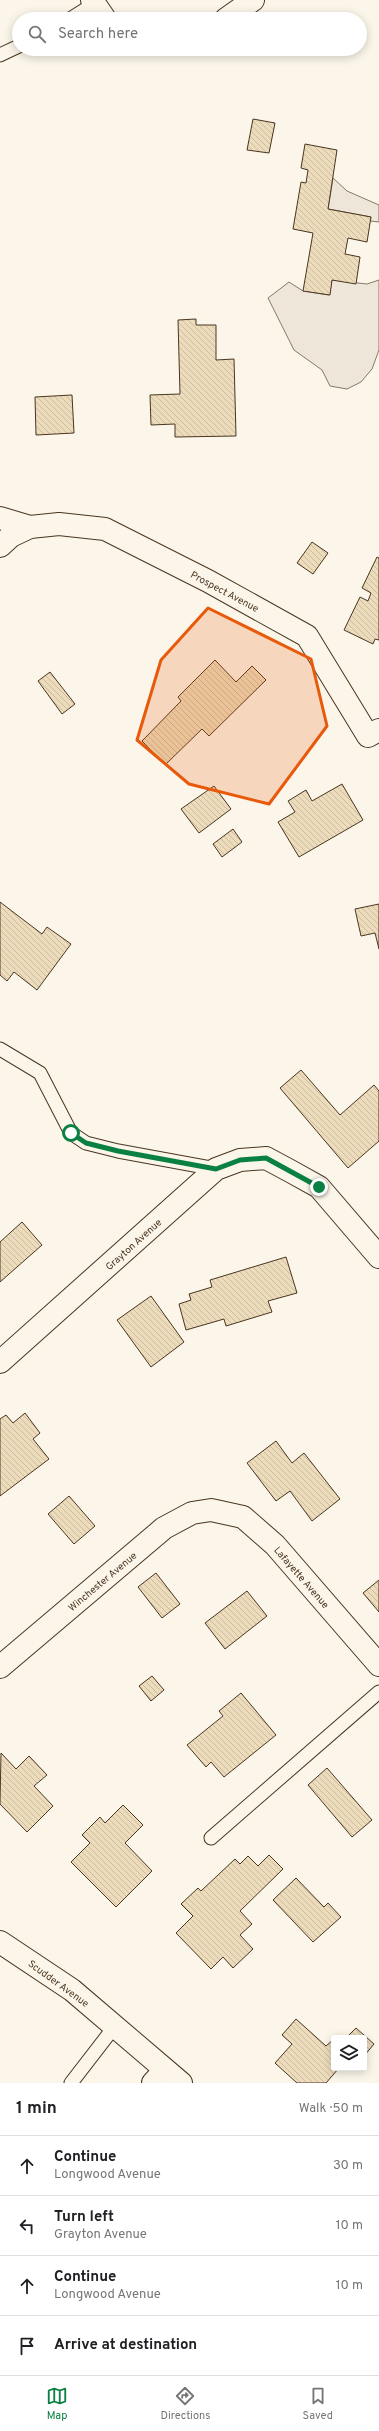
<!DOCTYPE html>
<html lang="en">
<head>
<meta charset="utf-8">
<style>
	:root { --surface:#fff; --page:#f6f6f6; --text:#202124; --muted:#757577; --line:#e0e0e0; --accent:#0b8043 }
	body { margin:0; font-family:Overpass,sans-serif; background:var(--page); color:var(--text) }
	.controls { position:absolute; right:12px; bottom:12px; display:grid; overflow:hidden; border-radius:4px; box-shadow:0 2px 10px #0003 }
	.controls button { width:36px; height:36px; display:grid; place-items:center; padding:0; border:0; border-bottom:1px solid var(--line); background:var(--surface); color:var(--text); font:20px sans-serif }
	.stop { position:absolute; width:12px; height:12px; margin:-9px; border:3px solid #0b8043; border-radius:50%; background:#fff }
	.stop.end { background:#0b8043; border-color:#fff; box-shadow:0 1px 4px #0008 }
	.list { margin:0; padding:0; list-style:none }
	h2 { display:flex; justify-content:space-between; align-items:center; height:52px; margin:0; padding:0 16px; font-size:17px }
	h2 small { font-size:13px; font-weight:400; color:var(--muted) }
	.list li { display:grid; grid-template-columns:26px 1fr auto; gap:12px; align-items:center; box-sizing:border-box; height:60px; padding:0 16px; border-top:1px solid var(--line) }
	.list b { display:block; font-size:15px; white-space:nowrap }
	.list p { margin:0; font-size:13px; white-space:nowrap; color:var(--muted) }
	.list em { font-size:13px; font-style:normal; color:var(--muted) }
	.icon { flex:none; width:22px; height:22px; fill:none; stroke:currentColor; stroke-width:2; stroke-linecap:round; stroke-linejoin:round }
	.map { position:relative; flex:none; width:379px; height:2083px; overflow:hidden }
	.search { position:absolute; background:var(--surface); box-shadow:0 2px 10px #0003; left:12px; right:12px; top:12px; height:44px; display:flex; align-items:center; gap:10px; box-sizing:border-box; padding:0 14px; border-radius:22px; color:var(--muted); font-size:15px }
	.sheet { height:292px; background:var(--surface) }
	nav { display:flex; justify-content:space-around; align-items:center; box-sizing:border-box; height:56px; border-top:1px solid var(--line); background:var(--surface); font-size:11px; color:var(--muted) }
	nav a { display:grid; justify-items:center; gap:2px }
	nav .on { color:var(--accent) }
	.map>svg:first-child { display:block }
</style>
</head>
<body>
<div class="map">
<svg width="379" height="2083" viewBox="0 0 379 2083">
	<defs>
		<pattern id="building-back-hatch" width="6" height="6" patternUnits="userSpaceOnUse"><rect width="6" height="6" fill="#ecdcbc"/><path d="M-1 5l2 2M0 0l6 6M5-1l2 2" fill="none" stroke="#ccbda1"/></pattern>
	</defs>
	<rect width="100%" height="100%" fill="#fbf6e9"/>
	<g fill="#ede6d9" stroke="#887966">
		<path d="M333,178l14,13 32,14v17l-9,-1 1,-4 -43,-8z"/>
		<path d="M332,280l35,4 12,-4v70l-7,19 -11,13 -14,7 -17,-3 -8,-16 -28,-20 -26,-52 21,-16 14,9 26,4z"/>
	</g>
	<g fill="url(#building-back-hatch)" stroke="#4a3520">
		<path d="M253,119l22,4 -6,30 -22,-3z"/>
		<path d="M305,144l32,6 -9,59 43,8 -4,25 -19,-4 -3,16 15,3 -4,27 -24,-4 -2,15 -27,-4 10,-58 -20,-4 8,-47 5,1 2,-13 -7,-2z"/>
		<path d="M196,319v6h20v35l18,-1 2,77 -61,1v-13l-24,1 -1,-30 30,-1 -2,-74z"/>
		<path d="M72,395l2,38 -38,2 -1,-38z"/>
		<path d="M312,542l16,11 -15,21 -16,-11z"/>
		<path d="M377,557l2,1v82l-4,-1 -2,5 -29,-14 16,-33 8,4 3,-8 -9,-5z"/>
		<path d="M215,660l21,22 16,-16 14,14 -57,56 -7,-7 -37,36 -23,-24 39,-40 -3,-4z"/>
		<path d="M50,672l25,32 -13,10 -24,-33z"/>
		<path d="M342,784l21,36 -64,37 -21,-35 17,-10 -7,-11 18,-11 6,11z"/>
		<path d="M214,786l17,23 -32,24 -18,-24z"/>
		<path d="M233,829l9,13 -20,15 -9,-13z"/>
		<path d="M0,902l42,32 5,-7 24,17 -34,46 -23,-18 -7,9 -7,-6z"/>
		<path d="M379,904v45l-4,-16 -14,3 -6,-27z"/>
		<path d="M301,1070l39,45 34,-30 5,6v50l-31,27 -68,-80z"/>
		<path d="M22,1222l20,23 -42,37v-40z"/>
		<path d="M286,1257l11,36 -29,8 4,11 -46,14 -2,-7 -38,11 -7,-26 12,-4 -2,-6 23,-7 -2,-7z"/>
		<path d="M151,1296l33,46 -33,25 -34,-47z"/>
		<path d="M25,1413l15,20 -7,6 16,20 -49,37v-77l6,-4 7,8z"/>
		<path d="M276,1441l16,22 12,-10 36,46 -28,22 -22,-30 -14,10 -29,-38z"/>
		<path d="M69,1496l26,30 -21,18 -26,-30z"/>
		<path d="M156,1573l24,31 -18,14 -24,-31z"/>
		<path d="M379,1580v32l-16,-19z"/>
		<path d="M247,1591l20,25 -42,33 -20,-26z"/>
		<path d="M152,1676l12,14 -13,11 -12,-15z"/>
		<path d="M241,1693l35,42 -52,42 -13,-15 -5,5 -19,-22 36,-29 -4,-5z"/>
		<path d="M1,1753l15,16 13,-13 18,19 -13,11 19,20 -26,26 -27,-28z"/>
		<path d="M327,1768l45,52 -20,17 -44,-52z"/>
		<path d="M123,1805l20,20 -18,18 27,28 -36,36 -45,-45 19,-19 -8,-8 18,-18 5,6z"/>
		<path d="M269,1855l14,14 -43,42 12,13 -12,11 13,14 -20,19 -10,-11 -12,12 -35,-36 17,-17 -12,-12 17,-16 3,3 34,-32 5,5 8,-8 10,10z"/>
		<path d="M296,1878l28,29 4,-4 13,14 -28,25 -40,-42z"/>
		<path d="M296,2019l30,27 8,-7v29h5l-13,15h-29l-22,-20 17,-19 -10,-9z"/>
		<path d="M356,2028l18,16 -10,12v-18h-18z"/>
	</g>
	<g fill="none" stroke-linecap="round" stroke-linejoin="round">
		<g stroke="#4a3520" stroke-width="15">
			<g id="lane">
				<path d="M70,19l24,-15"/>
				<path d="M0,55l19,-9"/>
				<path d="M0,1049l40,24 31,60 15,10 32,8 98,18"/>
				<path d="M211,1838l168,-146"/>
				<path d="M71,2083l44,-57"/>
			</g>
		</g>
		<g stroke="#4a3520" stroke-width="24">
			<g id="street">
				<path d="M92,0l13,19"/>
				<path d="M226,19l27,-19"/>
				<path d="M0,518l30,9"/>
				<path d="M0,546l11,-10 19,-9 29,-3 46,5 103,52 99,55 61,100 11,-6"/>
				<path d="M0,1362l216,-193 24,-9 26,-2 26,14 27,15 60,70"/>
				<path d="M0,1667l164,-139 28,-15 19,-3 32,7 32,28 104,120"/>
				<path d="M153,2083l12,-13"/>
			</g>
		</g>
		<g stroke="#4a3520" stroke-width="24">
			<path id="secondary" d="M0,1942l72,48 109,93"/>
		</g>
		<use href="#lane" stroke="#fbf6e9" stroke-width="13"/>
		<use href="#street" stroke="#fbf6e9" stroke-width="22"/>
		<use href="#secondary" stroke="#fbf6e9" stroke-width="22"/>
	</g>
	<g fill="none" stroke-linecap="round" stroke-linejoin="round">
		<path stroke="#0b8043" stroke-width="5" d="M71,1133l15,10 32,8 98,18 24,-9 26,-2 53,29"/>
	</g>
	<path fill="#e8590c" fill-opacity="0.2" stroke="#e8590c" stroke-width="3" stroke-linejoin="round" d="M208,608l103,51 16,67 -58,78 -80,-20 -52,-44 24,-80z"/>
	<g text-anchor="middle" stroke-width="3" stroke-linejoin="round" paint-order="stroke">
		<g font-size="10" fill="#4a3520" stroke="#fbf6e9">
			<text transform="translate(225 591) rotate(28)" y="4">Prospect Avenue</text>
			<text transform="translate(133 1244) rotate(-42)" y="4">Grayton Avenue</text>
			<text transform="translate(302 1577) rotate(49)" y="4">Lafayette Avenue</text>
			<text transform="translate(102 1581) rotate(-40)" y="4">Winchester Avenue</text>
			<text transform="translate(59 1983) rotate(36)" y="4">Scudder Avenue</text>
		</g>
	</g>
</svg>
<div class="controls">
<button><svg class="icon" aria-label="layers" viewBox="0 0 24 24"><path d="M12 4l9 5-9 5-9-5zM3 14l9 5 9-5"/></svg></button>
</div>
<div class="stop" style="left:71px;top:1133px"></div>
<div class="stop end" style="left:319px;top:1187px"></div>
<div class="search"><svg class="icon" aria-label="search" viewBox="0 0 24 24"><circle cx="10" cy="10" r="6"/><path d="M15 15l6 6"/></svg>Search here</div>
</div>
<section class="sheet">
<h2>1 min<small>Walk · 50 m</small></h2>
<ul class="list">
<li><svg class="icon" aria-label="ahead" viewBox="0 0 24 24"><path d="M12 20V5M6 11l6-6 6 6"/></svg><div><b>Continue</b><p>Longwood Avenue</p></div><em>30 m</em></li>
<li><svg class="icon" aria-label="left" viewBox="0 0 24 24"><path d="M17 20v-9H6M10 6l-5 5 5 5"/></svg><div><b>Turn left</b><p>Grayton Avenue</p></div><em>10 m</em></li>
<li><svg class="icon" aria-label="ahead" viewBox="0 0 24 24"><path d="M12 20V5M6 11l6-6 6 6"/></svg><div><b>Continue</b><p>Longwood Avenue</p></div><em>10 m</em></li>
<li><svg class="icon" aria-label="arrive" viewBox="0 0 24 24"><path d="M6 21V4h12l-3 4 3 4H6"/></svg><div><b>Arrive at destination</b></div></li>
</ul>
</section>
<nav>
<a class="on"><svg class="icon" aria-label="map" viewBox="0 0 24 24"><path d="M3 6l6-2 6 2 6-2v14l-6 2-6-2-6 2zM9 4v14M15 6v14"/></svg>Map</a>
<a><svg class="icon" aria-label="directions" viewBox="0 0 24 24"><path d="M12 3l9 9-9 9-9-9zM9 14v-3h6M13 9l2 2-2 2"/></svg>Directions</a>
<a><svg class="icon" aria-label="saved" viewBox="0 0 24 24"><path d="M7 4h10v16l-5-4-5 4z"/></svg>Saved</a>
</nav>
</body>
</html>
